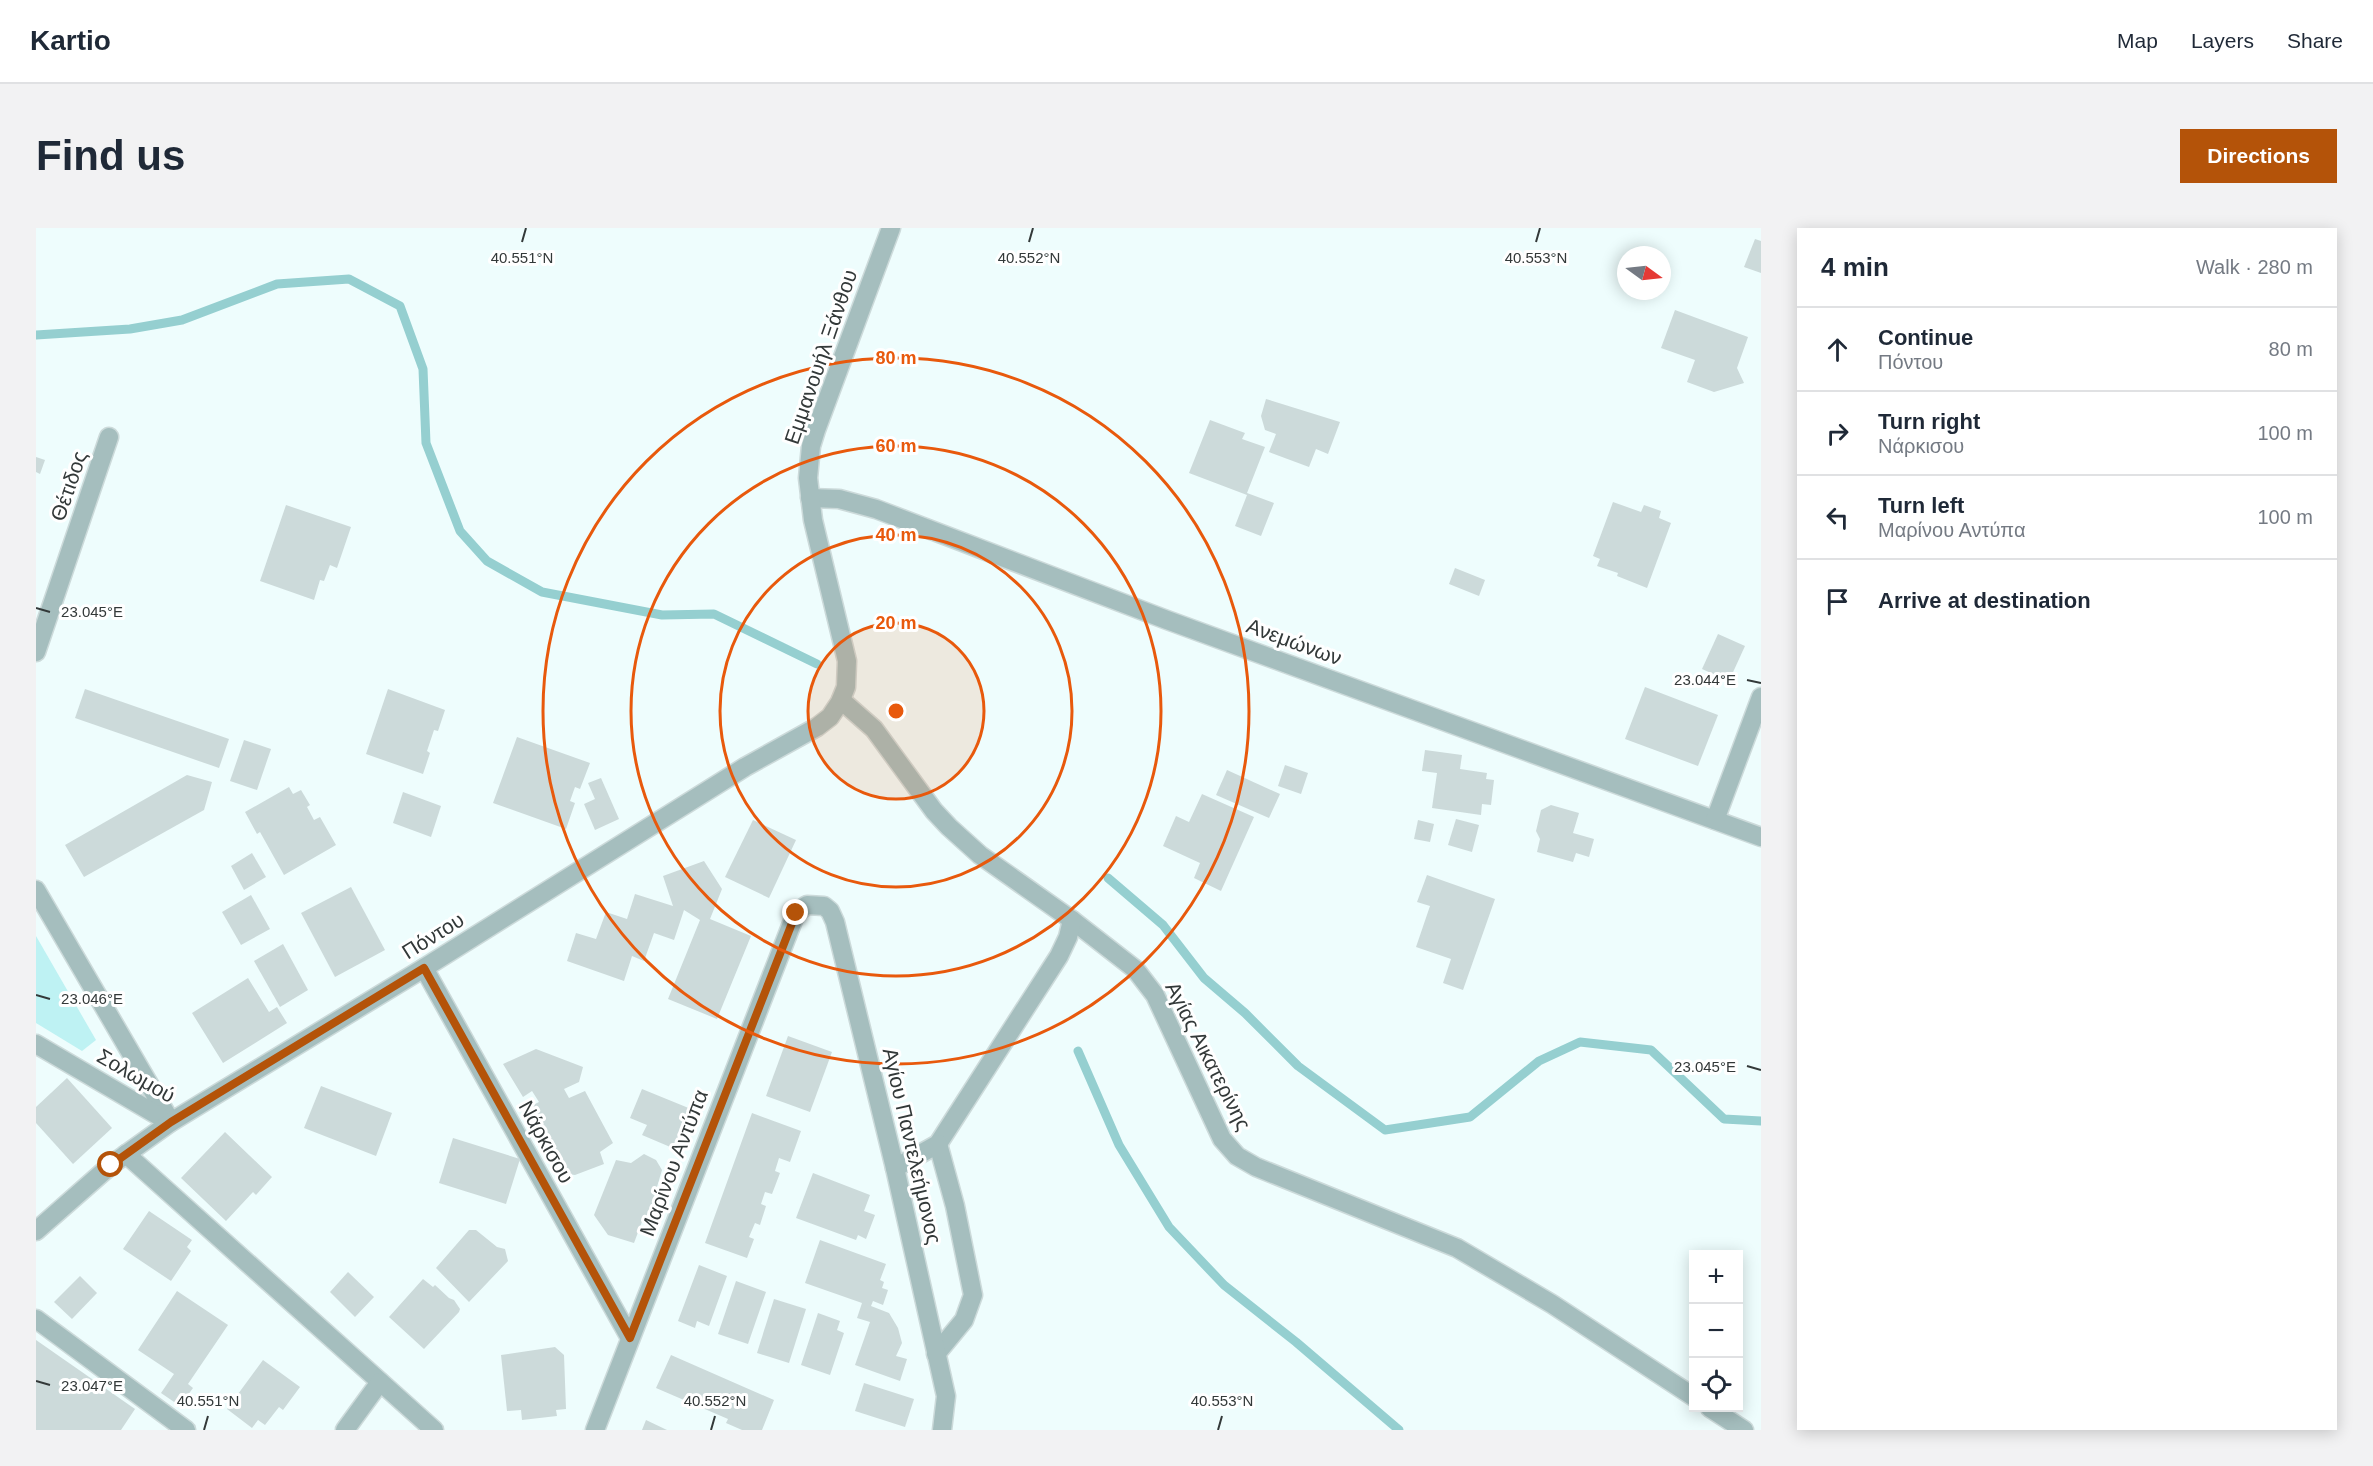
<!DOCTYPE html>
<html lang="en">
<head>
<meta charset="utf-8">
<style>
	:root { --surface:#fff; --page:#f2f2f3; --text:#1f2937; --muted:#747a83; --line:#e0e1e3; --accent:#b45309 }
	body { margin:0; font-family:Helvetica,sans-serif; background:var(--page); color:var(--text) }
	.controls { position:absolute; right:18px; bottom:18px; display:grid; overflow:hidden; border-radius:0px; box-shadow:0 3px 15px #0003 }
	.controls button { width:54px; height:54px; display:grid; place-items:center; padding:0; border:0; border-bottom:2px solid var(--line); background:var(--surface); color:var(--text); font:30px sans-serif }
	.compass { position:absolute; left:1581px; top:18px; width:54px; height:54px; border-radius:50%; background:var(--surface); box-shadow:0 3px 15px #0003; rotate:105deg }
	.stop { position:absolute; width:18px; height:18px; margin:-14px; border:4px solid #b45309; border-radius:50%; background:#fff }
	.stop.end { background:#b45309; border-color:#fff; box-shadow:0 2px 6px #0008 }
	.list { margin:0; padding:0; list-style:none }
	h2 { display:flex; justify-content:space-between; align-items:center; height:78px; margin:0; padding:0 24px; font-size:26px }
	h2 small { font-size:20px; font-weight:400; color:var(--muted) }
	.list li { display:grid; grid-template-columns:39px 1fr auto; gap:18px; align-items:center; box-sizing:border-box; height:84px; padding:0 24px; border-top:2px solid var(--line) }
	.list b { display:block; font-size:22px; white-space:nowrap }
	.list p { margin:0; font-size:20px; white-space:nowrap; color:var(--muted) }
	.list em { font-size:20px; font-style:normal; color:var(--muted) }
	.icon { flex:none; width:33px; height:33px; fill:none; stroke:currentColor; stroke-width:2; stroke-linecap:round; stroke-linejoin:round }
	.map { position:relative; flex:none; width:1725px; height:1202px; overflow:hidden; border-radius:0px }
	header { display:flex; align-items:center; gap:36px; box-sizing:border-box; height:84px; padding:0 30px; background:var(--surface); border-bottom:2px solid var(--line) }
	header strong { font-size:28px }
	nav { display:flex; gap:33px; margin-inline-start:auto; font-size:21px }
	.intro { display:flex; align-items:center; justify-content:space-between; box-sizing:border-box; height:144px; padding:0 36px }
	h1 { margin:0; font-size:42px }
	.button { padding:15px 27px; border-radius:0px; background:var(--accent); color:#fff; font-size:21px; font-weight:700 }
	main { display:flex; gap:36px; padding:0 36px }
	aside { flex:1; background:var(--surface); border-radius:0px; box-shadow:0 3px 15px #0003 }
	.map>svg:first-child { display:block }
</style>
</head>
<body>
<header>
<strong>Kartio</strong>
<nav><a>Map</a><a>Layers</a><a>Share</a></nav>
</header>
<div class="intro"><h1>Find us</h1><a class="button">Directions</a></div>
<main>
<div class="map">
<svg width="1725" height="1202" viewBox="0 0 1725 1202">
	<rect width="100%" height="100%" fill="#eefdfd"/>
	<path fill="#bef2f3" d="M0,708l60,104 -14,11 -46,-28z"/>
	<g fill="none" stroke-linecap="round" stroke-linejoin="round">
		<g stroke="#95cfd0" stroke-width="9">
			<path d="M0,107l94,-6 52,-9 95,-36 72,-5 51,27 23,63 3,74 34,88 27,30 55,31 120,23 52,-1 103,50"/>
			<path d="M1072,650l55,47 41,53 41,35 53,53 87,64 85,-13 69,-56 41,-19 71,8 73,69 37,2"/>
			<path d="M1042,823l41,94 50,82 55,58 72,57 103,88"/>
		</g>
	</g>
	<g fill="#ccdada">
		<path d="M1719,11l6,2v32l-17,-6z"/>
		<path d="M1639,82l73,27 -11,31 7,15 -30,9 -27,-10 8,-22 -34,-12z"/>
		<path d="M1230,171l74,23 -12,32 -12,-5 -7,18 -40,-15 7,-18 -11,-4 -4,-14z"/>
		<path d="M1174,192l35,13 -3,6 23,8 -18,46 27,10 -13,33 -26,-10 12,-31 -58,-22z"/>
		<path d="M0,229l9,3 -5,14 -4,-2z"/>
		<path d="M1577,274l28,10 3,-7 17,6 -2,7 12,5 -24,65 -30,-12 1,-3 -21,-7 3,-7 -7,-3z"/>
		<path d="M250,277l65,22 -14,41 -7,-3 -6,16 -4,-1 -6,20 -54,-19z"/>
		<path d="M1419,340l30,12 -6,16 -30,-12z"/>
		<path d="M1682,406l27,12 -16,35 -27,-12z"/>
		<path d="M1609,459l73,28 -20,51 -73,-27z"/>
		<path d="M49,461l144,50 -10,29 -144,-50z"/>
		<path d="M352,461l57,21 -7,21 -4,-1 -7,21 3,2 -7,21 -57,-20z"/>
		<path d="M481,509l73,26 -10,26 -5,-2 -5,14 5,2 -9,26 -73,-26z"/>
		<path d="M208,512l27,9 -14,41 -27,-9z"/>
		<path d="M1389,522l37,5 -2,14 27,4 -1,6 8,1 -3,25 -9,-1 -1,11 -49,-7 5,-35 -15,-2z"/>
		<path d="M1249,537l23,8 -7,21 -23,-8z"/>
		<path d="M1191,542l53,24 -11,24 -53,-23z"/>
		<path d="M151,547l25,7 -8,28 -120,67 -19,-32z"/>
		<path d="M565,550l18,41 -24,11 -11,-26 11,-5 -7,-16z"/>
		<path d="M253,559l4,7 8,-4 9,15 -3,2 7,13 6,-3 16,28 -52,30 -24,-43 -3,2 -12,-22z"/>
		<path d="M367,564l38,14 -10,31 -38,-14z"/>
		<path d="M1166,566l52,23 -33,74 -27,-13 6,-15 -37,-17 13,-30 13,6z"/>
		<path d="M1515,577l28,8 -6,20 21,6 -5,18 -13,-4 -3,9 -36,-10 3,-13 -4,-8 5,-21z"/>
		<path d="M1420,591l23,6 -7,27 -24,-7z"/>
		<path d="M717,592l43,20 -27,58 -44,-21z"/>
		<path d="M1382,592l16,4 -4,18 -16,-3z"/>
		<path d="M216,625l14,24 -22,13 -13,-24z"/>
		<path d="M668,633l18,28 -12,30 41,17 -34,83 -49,-20 32,-79 -16,-10 -10,30 -20,-7 -10,28 -12,-5 -8,25 -57,-20 9,-28 20,6 10,-27 21,7 8,-25 38,12 -10,-30z"/>
		<path d="M1391,647l68,24 -32,91 -20,-7 8,-24 -35,-12 14,-41 -13,-4z"/>
		<path d="M315,659l34,63 -50,27 -34,-64z"/>
		<path d="M215,667l19,34 -29,16 -19,-33z"/>
		<path d="M247,716l25,46 -28,17 -26,-46z"/>
		<path d="M212,750l21,34 8,-5 10,16 -64,40 -31,-50z"/>
		<path d="M752,808l44,16 -22,60 -44,-16z"/>
		<path d="M500,821l47,18 -4,15 -15,7 5,9 16,-7 28,52 -13,9 4,12 -29,11 -8,-1 -38,-67 10,-5 -7,-11 -9,6 -20,-33z"/>
		<path d="M31,850l45,50 -39,36 -37,-41v-16z"/>
		<path d="M285,858l71,27 -16,43 -72,-28z"/>
		<path d="M606,861l49,20 -16,40 -33,-14 5,-10 -17,-7z"/>
		<path d="M716,885l49,18 -11,31 -11,-4 -4,13 5,2 -8,21 -7,-2 -4,12 5,2 -6,19 -5,-2 -6,14 5,2 -7,19 -42,-15z"/>
		<path d="M189,904l47,45 -16,18 -3,-3 -27,29 -45,-43z"/>
		<path d="M417,910l67,21 -14,45 -67,-21z"/>
		<path d="M608,926l12,6 6,10 -13,44 -6,5 -9,24 -26,-8 -14,-20 22,-55 15,3z"/>
		<path d="M777,945l57,22 -6,16 11,4 -9,24 -8,-4 -2,5 -60,-22z"/>
		<path d="M113,983l43,29 -5,7 4,4 -20,30 -48,-32z"/>
		<path d="M433,1002h7l21,17 8,2 3,12 -39,41 -33,-34z"/>
		<path d="M784,1012l66,24 -6,16 4,2 -2,6 6,2 -5,15 -10,-4 -2,5 18,7 9,15 4,15 -6,13 11,3 -7,22 -45,-16 15,-43 -13,-4 5,-15 -57,-20z"/>
		<path d="M663,1037l28,11 -18,50 -12,-5 -2,7 -17,-7z"/>
		<path d="M312,1044l26,25 -19,20 -25,-25z"/>
		<path d="M44,1048l17,17 -25,26 -18,-17z"/>
		<path d="M387,1051l10,8 2,-2 14,13 5,2 6,9 -1,3 -35,37 -35,-32z"/>
		<path d="M700,1053l30,11 -18,52 -30,-10z"/>
		<path d="M141,1063l51,34 -40,59 5,4 -13,18 -19,-13 13,-19 -36,-24z"/>
		<path d="M738,1071l32,10 -17,54 -32,-10z"/>
		<path d="M782,1085l22,8 -3,9 7,3 -14,42 -29,-10z"/>
		<path d="M0,1112l99,69 -14,21h-85z"/>
		<path d="M519,1119l9,8 2,54 -10,1 1,6 -35,4 -1,-10 -14,1 -6,-56z"/>
		<path d="M635,1127l103,45 -12,30h-20l-16,-7 2,-4 -72,-31z"/>
		<path d="M227,1132l37,27 -17,23 -4,-3 -14,18 -7,-5 -6,8 -25,-19z"/>
		<path d="M828,1155l50,16 -9,28 -50,-16z"/>
		<path d="M610,1192l21,10h-25z"/>
	</g>
	<g fill="none" stroke-linecap="round" stroke-linejoin="round">
		<g stroke="#ccdada" stroke-width="21">
			<g id="minor">
				<path d="M774,270l29,1 37,10 291,111 594,217"/>
				<path d="M0,424l73,-215"/>
				<path d="M805,472l33,29 60,82 15,16 31,28 92,65 63,49 20,26 67,144 15,17 19,11 201,81 95,56 142,93"/>
				<path d="M1679,592l46,-123"/>
				<path d="M0,662l135,232"/>
				<path d="M388,740l206,370"/>
				<path d="M0,816l133,78"/>
				<path d="M90,926l308,276"/>
				<path d="M859,940l43,-24 121,-188 9,-19 4,-17"/>
				<path d="M0,1003l75,-66 60,-43 253,-154 321,-201 72,-40 13,-10 10,-15 6,-15 1,-26 -34,-141 -5,-42 3,-32 5,-16 75,-202"/>
				<path d="M0,1091l150,111"/>
				<path d="M900,1126l28,-34 9,-25 -18,-89 -17,-62"/>
				<path d="M1674,1180l34,22"/>
				<path d="M309,1202l35,-48"/>
				<path d="M559,1202l201,-517 11,-8 17,1 6,5 5,11 60,246 51,228 -4,34"/>
			</g>
		</g>
		<use href="#minor" stroke="#a5bebe" stroke-width="18"/>
	</g>
	<g fill="none" stroke-linecap="round" stroke-linejoin="round">
		<path stroke="#b45309" stroke-width="8" d="M75,937l60,-43 253,-154 206,370 166,-425"/>
	</g>
	<path fill="none" stroke="#333939" stroke-width="2" d="M486,14l4,-14M993,14l4,-14M1500,14l4,-14M0,380l14,4M1711,452l14,3M0,767l14,4M1711,838l14,4M0,1153l14,4M168,1202l4,-14M675,1202l4,-14M1182,1202l4,-14"/>
	<circle cx="860" cy="483" r="88" fill="#e8590c" fill-opacity=".12"/>
	<g fill="none" stroke="#e8590c" stroke-width="3">
		<circle cx="860" cy="483" r="88"/>
		<circle cx="860" cy="483" r="176"/>
		<circle cx="860" cy="483" r="265"/>
		<circle cx="860" cy="483" r="353"/>
	</g>
	<g text-anchor="middle" stroke-width="6" stroke-linejoin="round" paint-order="stroke">
		<g font-size="21" fill="#333939" stroke="#fff">
			<text transform="translate(785 129) rotate(-71)" y="7">Εμμανουήλ Ξάνθου</text>
			<text transform="translate(33 258) rotate(-71)" y="7">Θέτιδος</text>
			<text transform="translate(1258 414) rotate(20)" y="7">Ανεμώνων</text>
			<text transform="translate(397 708) rotate(-32)" y="7">Πόντου</text>
			<text transform="translate(1172 828) rotate(63)" y="7">Αγίας Αικατερίνης</text>
			<text transform="translate(100 848) rotate(30)" y="7">Σολωμού</text>
			<text transform="translate(510 914) rotate(61)" y="7">Νάρκισου</text>
			<text transform="translate(876 918) rotate(77)" y="7">Αγίου Παντελεήμονος</text>
			<text transform="translate(638 935) rotate(-69)" y="7">Μαρίνου Αντύπα</text>
		</g>
	</g>
	<g font-size="15" text-anchor="middle" fill="#333939" stroke="#fff" stroke-width="6" stroke-linejoin="round" paint-order="stroke">
		<text x="486" y="35">40.551°N</text>
		<text x="993" y="35">40.552°N</text>
		<text x="1500" y="35">40.553°N</text>
		<text x="56" y="389">23.045°E</text>
		<text x="1669" y="457">23.044°E</text>
		<text x="56" y="776">23.046°E</text>
		<text x="1669" y="844">23.045°E</text>
		<text x="56" y="1163">23.047°E</text>
		<text x="172" y="1178">40.551°N</text>
		<text x="679" y="1178">40.552°N</text>
		<text x="1186" y="1178">40.553°N</text>
	</g>
	<circle cx="860" cy="483" r="9" fill="#e8590c" stroke="#fff" stroke-width="3"/>
	<g font-size="18" text-anchor="middle" font-weight="bold" fill="#e8590c" stroke="#fff" stroke-width="6" stroke-linejoin="round" paint-order="stroke">
		<text x="860" y="136">80 m</text>
		<text x="860" y="224">60 m</text>
		<text x="860" y="313">40 m</text>
		<text x="860" y="401">20 m</text>
	</g>
</svg>
<div class="controls">
<button>+</button>
<button>−</button>
<button><svg class="icon" aria-label="locate" viewBox="0 0 24 24"><circle cx="12" cy="12" r="6"/><path d="M12 2v4M12 18v4M2 12h4M18 12h4"/></svg></button>
</div>
<svg class="compass" viewBox="-18 -18 36 36"><path d="M0-13l5 13h-10z" fill="#e53935"/><path d="M0 13l5-13h-10z" fill="#747a83"/></svg>
<div class="stop" style="left:75px;top:937px"></div>
<div class="stop end" style="left:760px;top:685px"></div>
</div>
<aside>
<h2>4 min<small>Walk · 280 m</small></h2>
<ul class="list">
<li><svg class="icon" aria-label="ahead" viewBox="0 0 24 24"><path d="M12 20V5M6 11l6-6 6 6"/></svg><div><b>Continue</b><p>Πόντου</p></div><em>80 m</em></li>
<li><svg class="icon" aria-label="right" viewBox="0 0 24 24"><path d="M7 20v-9h11M14 6l5 5-5 5"/></svg><div><b>Turn right</b><p>Νάρκισου</p></div><em>100 m</em></li>
<li><svg class="icon" aria-label="left" viewBox="0 0 24 24"><path d="M17 20v-9H6M10 6l-5 5 5 5"/></svg><div><b>Turn left</b><p>Μαρίνου Αντύπα</p></div><em>100 m</em></li>
<li><svg class="icon" aria-label="arrive" viewBox="0 0 24 24"><path d="M6 21V4h12l-3 4 3 4H6"/></svg><div><b>Arrive at destination</b></div></li>
</ul>
</aside>
</main>
</body>
</html>
